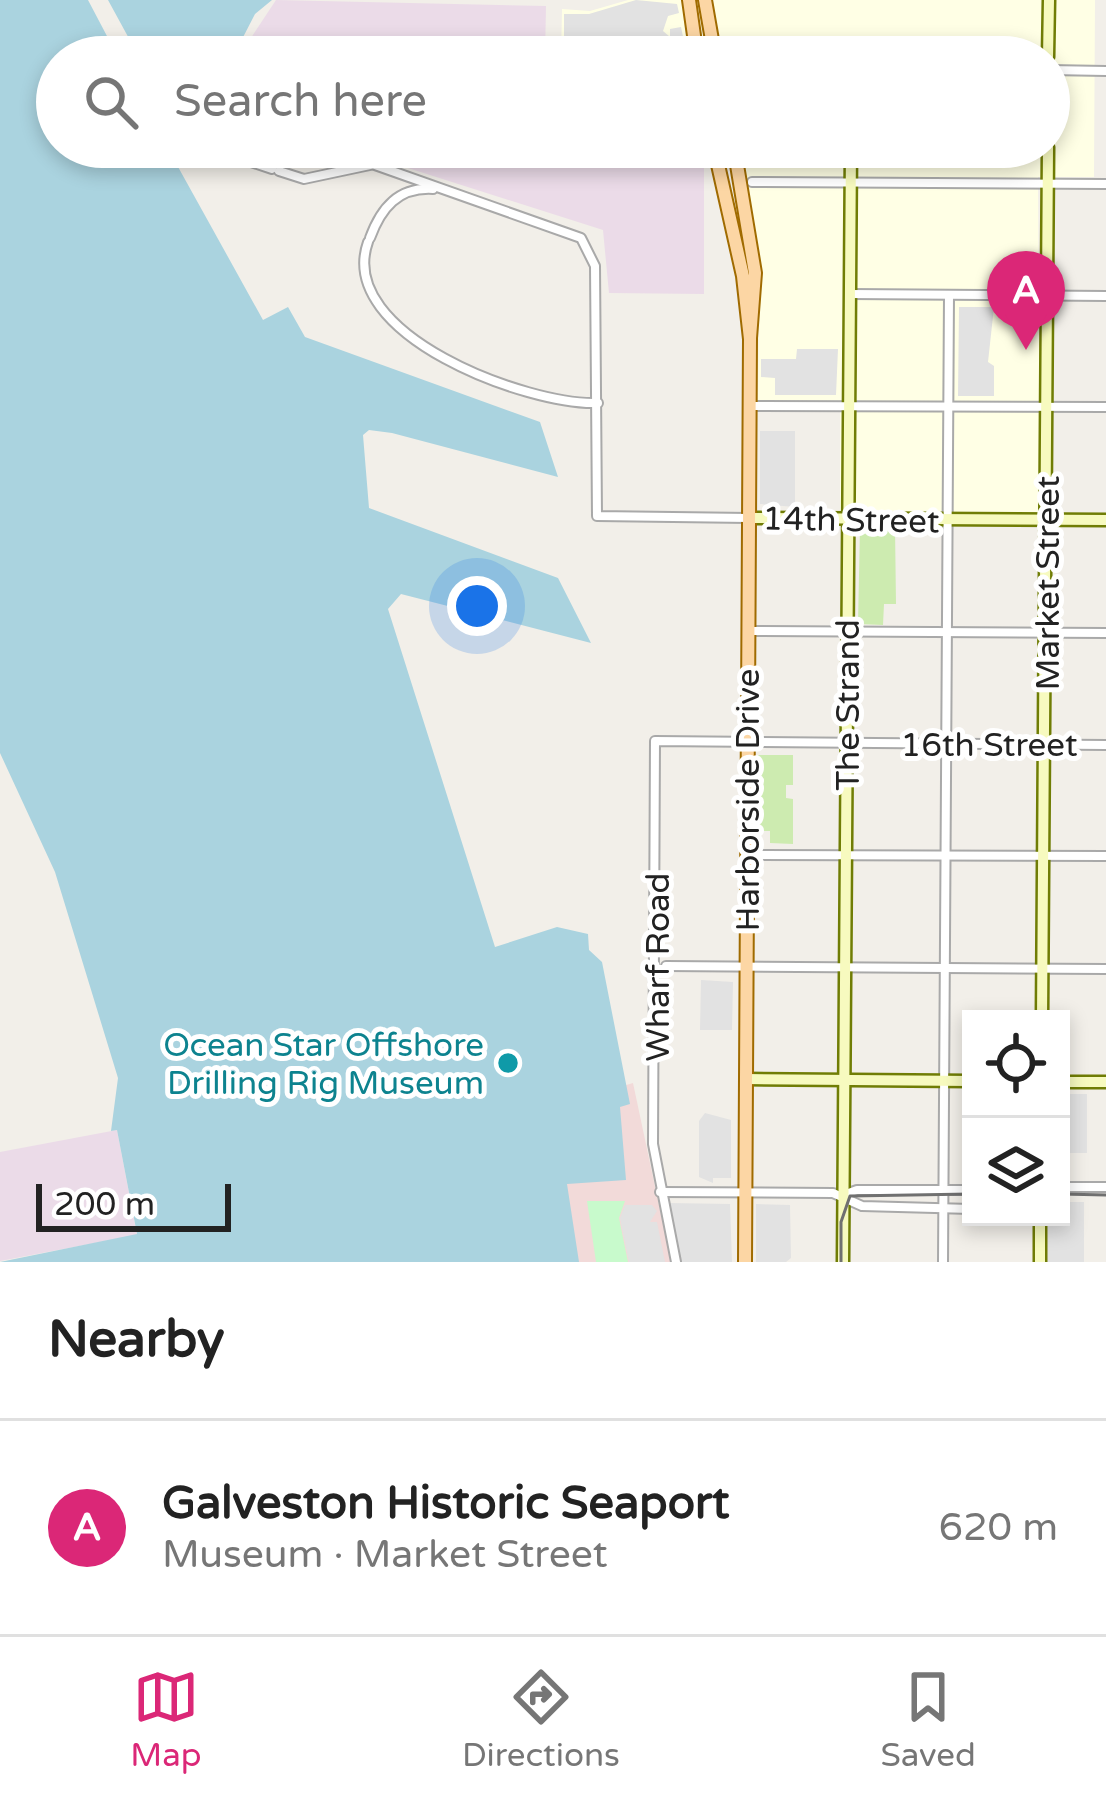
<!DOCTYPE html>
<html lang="en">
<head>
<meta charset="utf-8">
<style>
	:root { --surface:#fff; --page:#f2f2f2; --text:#222; --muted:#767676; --line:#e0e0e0; --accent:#db2777 }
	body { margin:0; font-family:"Varela Round",sans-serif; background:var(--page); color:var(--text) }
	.controls { position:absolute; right:36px; bottom:36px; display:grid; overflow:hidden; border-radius:0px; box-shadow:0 6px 18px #0003 }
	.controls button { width:108px; height:108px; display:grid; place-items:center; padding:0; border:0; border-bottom:3px solid var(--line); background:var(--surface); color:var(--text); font:60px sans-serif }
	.scale { position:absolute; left:36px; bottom:30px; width:195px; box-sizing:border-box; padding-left:12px; border:6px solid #222; border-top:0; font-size:33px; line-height:42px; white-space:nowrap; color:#222; -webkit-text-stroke:9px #fff; paint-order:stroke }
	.you { position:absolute; left:477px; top:606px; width:42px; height:42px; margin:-30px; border:9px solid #fff; border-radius:50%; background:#1a73e8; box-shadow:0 0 0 18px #1a73e833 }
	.badge { display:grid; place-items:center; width:78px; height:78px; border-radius:50%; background:var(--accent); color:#fff; font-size:39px; font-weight:700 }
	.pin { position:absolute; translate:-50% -99px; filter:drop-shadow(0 3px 6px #0008) }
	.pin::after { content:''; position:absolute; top:63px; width:42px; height:36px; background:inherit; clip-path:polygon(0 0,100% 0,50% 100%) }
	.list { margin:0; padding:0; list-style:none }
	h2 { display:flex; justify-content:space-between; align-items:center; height:156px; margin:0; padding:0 48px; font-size:51px }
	h2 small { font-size:39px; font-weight:400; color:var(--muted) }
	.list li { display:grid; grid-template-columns:78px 1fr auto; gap:36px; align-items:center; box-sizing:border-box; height:216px; padding:0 48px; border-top:3px solid var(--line) }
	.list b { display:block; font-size:45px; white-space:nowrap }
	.list p { margin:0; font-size:39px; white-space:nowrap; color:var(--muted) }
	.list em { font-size:39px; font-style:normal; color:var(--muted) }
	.icon { flex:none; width:66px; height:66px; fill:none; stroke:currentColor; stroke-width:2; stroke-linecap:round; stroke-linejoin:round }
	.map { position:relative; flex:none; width:1106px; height:1262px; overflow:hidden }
	.search { position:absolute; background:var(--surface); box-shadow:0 6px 18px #0003; left:36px; right:36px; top:36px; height:132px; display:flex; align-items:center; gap:30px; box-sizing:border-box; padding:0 42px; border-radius:66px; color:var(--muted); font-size:45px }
	.sheet { height:372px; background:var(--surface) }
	nav { display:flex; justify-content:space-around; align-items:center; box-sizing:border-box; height:168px; border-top:3px solid var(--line); background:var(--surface); font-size:33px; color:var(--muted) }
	nav a { display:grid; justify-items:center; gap:6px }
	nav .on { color:var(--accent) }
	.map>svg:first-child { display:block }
</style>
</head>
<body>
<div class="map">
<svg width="1106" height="1262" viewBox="0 0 1106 1262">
	<rect width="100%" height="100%" fill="#f2efe9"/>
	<path fill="#f2dad9" d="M633,1083l38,179h-113l-6,-155z"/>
	<g fill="#ebdbe8">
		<path d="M276,0l270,6 -1,51h-292l-8,-10z"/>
		<path d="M342,147h362v147l-95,-1 -6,-63z"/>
		<path d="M117,1130l20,105 -137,26v-109z"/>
	</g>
	<path fill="#ffffe5" d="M628,0h467l-1,177h-56l2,337 -200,-1v-112l-82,-1 1,-130 -17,-123h307v-90h-488l1,-48 28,2z"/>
	<g fill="#cdebb0">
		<path d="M860,527h35l1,77h-12l-1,21 -25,-1z"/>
		<path d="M758,755h35v30h-7v13l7,1v45l-23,-1v-12h-12z"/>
	</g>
	<path fill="#c8facc" d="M587,1201h38l-6,17 9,44h-32z"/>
	<g fill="#e2e2e2">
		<path d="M636,0l41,4 2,9 -11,3 -5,15 7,6v-8l11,-2 6,29 -123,1v-43h25z"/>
		<path d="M959,307h35l-6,55 6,4v30h-36z"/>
		<path d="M797,349h41l-2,46h-61v-17l-14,-1v-18h35z"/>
		<path d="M760,431h35v76l-35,-3z"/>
		<path d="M701,980l32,2 -1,48h-32z"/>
		<rect x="1061" y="1094" width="26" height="59"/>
		<path d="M705,1113l26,7v58h-18v5l-14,-6v-56z"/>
		<path d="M1061,1202h23v60h-37l1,-45h13z"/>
		<path d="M669,1203l61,1 2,58h-51z"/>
		<path d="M756,1204l34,1 1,53 -5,4h-30z"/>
		<path d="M625,1205h27l5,6 -7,11h7l8,40h-36l-9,-44z"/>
	</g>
	<g fill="#aad3df">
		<path d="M0,0h88l30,57h-61v90h110l96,173 25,-13 17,30 235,85 18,55 -166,-44 -23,-3 -6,5 6,73 189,70 33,65 -190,-49 -13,15 107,338 62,-20 31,7 1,16 13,12 28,142 -10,3 6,73 -59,4 12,78h-579l137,-28 -20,-104 -6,1 7,-53 -63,-206 -55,-119z"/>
		<path d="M108,0h164l-17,14 -17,33 -100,8z"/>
	</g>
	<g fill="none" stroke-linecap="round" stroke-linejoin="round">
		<g stroke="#a9a9a9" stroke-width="12">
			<g id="street">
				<path d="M1049,70l57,1"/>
				<path d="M236,147l9,13 27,9"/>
				<path d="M292,147l37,11 10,-3"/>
				<path d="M324,147l257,91 14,28 2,250 152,2"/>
				<path d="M279,171l25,8 66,-14"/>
				<path d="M752,182l354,2"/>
				<path d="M370,238c11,-30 28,-51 63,-49"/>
				<path d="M368,242c-33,93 161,164 230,161"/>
				<path d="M850,294l256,2"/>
				<path d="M751,406l355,1"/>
				<path d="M750,631l356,2"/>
				<path d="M748,855l358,1"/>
				<path d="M666,966l440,3"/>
				<path d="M1061,1187h45"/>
				<path d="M660,1192l173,1 29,13 109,3"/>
				<path d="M843,1195l14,-5h114"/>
				<path d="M676,1262l-23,-118 2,-403 451,4"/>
				<path d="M943,1262l6,-967"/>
			</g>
		</g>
		<g stroke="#707d05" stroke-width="15">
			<g id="secondary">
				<path d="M1048,57l1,-57"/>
				<path d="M749,518l357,2"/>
				<path d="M1042,1019l6,-872"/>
				<path d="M747,1079l224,2"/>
				<path d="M1061,1082h45"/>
				<path d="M843,1262l8,-1115"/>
				<path d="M1040,1262v-45"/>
			</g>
		</g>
		<g stroke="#a06b00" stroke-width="16">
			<g id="primary">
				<path d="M689,0l8,57"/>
				<path d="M705,0l10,57"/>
				<path d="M714,147l29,129 7,63 -5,923"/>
				<path d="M734,147l21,126 -5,65"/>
			</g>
		</g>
		<use href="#street" stroke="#fff" stroke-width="8"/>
		<use href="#secondary" stroke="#f7fabf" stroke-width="10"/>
		<use href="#primary" stroke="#fcd6a4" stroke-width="12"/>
		<g stroke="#707070" stroke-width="3">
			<path d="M1061,1194l45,1"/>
			<path d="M841,1262v-40l9,-26 121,-2"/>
		</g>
	</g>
	<circle fill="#0f9aa8" stroke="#fff" stroke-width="4.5" cx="508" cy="1063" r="12"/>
	<g text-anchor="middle" stroke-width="10" stroke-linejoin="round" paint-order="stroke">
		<g font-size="33" fill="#222" stroke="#fff">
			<text transform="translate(851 519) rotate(1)" y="12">14th Street</text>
			<text transform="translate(1047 583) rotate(-90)" y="12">Market Street</text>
			<text transform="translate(847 705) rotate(-90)" y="12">The Strand</text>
			<text x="989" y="756">16th Street</text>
			<text transform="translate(747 800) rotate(-90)" y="12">Harborside Drive</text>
			<text transform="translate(657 967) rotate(-90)" y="12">Wharf Road</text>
		</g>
		<g font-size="33" fill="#0d838f" stroke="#fff" text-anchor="end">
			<text x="484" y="1056">Ocean Star Offshore<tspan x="484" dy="38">Drilling Rig Museum</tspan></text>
		</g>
	</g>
</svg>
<div class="controls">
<button><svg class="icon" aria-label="locate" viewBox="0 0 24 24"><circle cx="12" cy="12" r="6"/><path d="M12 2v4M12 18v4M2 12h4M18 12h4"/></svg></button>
<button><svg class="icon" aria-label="layers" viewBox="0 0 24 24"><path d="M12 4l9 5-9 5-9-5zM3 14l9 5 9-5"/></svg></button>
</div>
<div class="scale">200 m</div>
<div class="you"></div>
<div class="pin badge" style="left:1026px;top:350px">A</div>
<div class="search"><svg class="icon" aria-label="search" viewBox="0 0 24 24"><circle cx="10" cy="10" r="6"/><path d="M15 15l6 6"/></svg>Search here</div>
</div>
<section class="sheet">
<h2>Nearby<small></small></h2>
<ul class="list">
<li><span class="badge">A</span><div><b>Galveston Historic Seaport</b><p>Museum · Market Street</p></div><em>620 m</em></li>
</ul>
</section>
<nav>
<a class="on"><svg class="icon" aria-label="map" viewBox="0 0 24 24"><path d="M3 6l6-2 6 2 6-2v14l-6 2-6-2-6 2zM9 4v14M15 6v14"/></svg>Map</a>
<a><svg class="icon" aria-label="directions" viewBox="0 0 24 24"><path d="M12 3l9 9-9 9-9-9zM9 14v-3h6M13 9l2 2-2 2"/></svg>Directions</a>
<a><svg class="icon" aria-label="saved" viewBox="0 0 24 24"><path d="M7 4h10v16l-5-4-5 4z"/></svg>Saved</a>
</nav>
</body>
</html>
